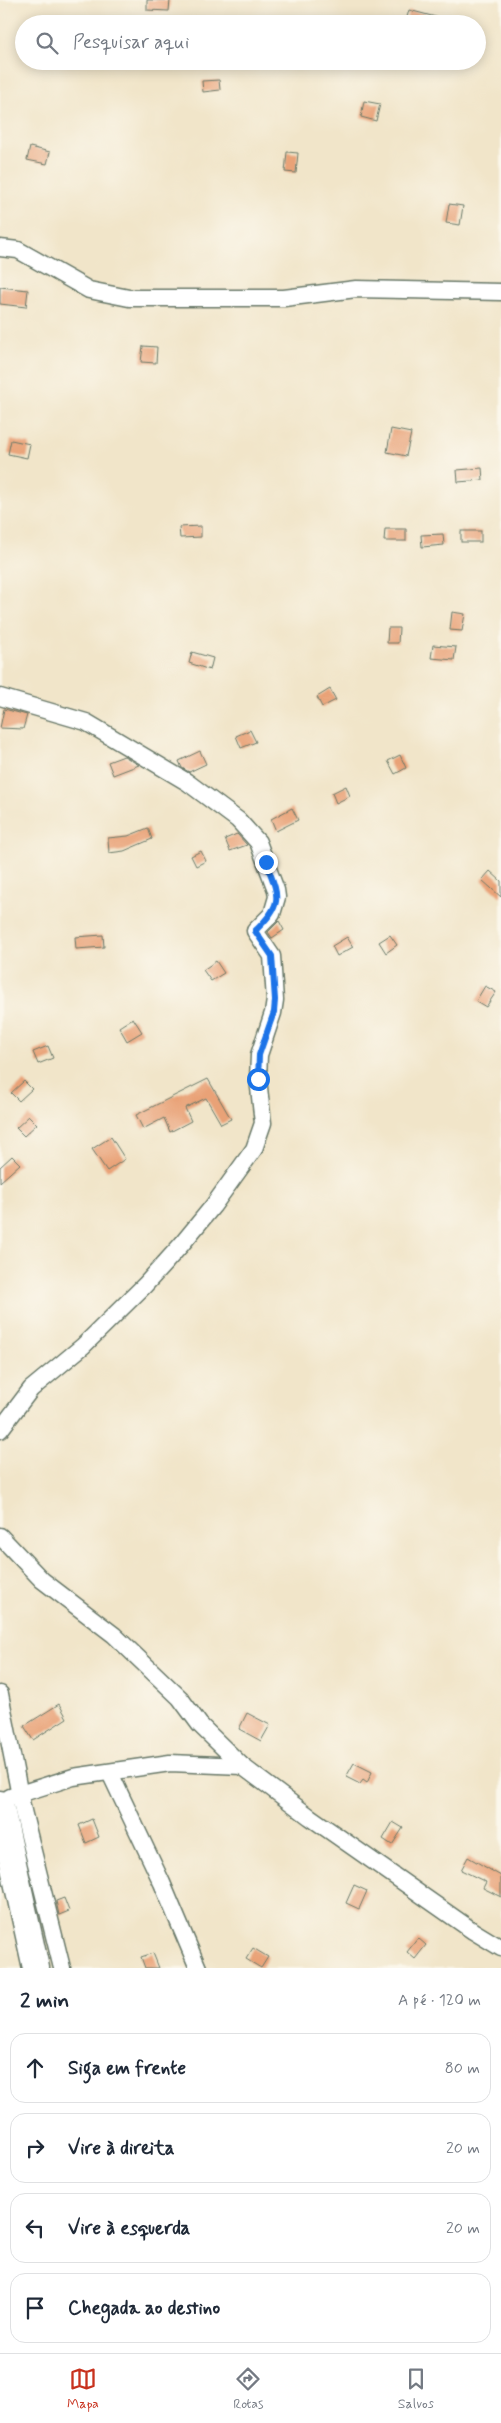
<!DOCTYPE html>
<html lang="pt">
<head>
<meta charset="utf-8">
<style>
	:root { --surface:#fff; --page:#f6f6f7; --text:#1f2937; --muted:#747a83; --line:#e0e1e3; --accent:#c8321e }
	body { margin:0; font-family:Mynerve,sans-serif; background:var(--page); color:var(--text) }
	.stop { position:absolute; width:15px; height:15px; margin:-11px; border:4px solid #1a73e8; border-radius:50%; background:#fff }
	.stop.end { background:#1a73e8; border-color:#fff; box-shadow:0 1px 5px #0008 }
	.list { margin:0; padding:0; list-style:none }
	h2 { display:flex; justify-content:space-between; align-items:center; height:65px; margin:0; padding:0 20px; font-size:21px }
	h2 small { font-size:16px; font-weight:400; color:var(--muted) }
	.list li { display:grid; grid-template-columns:32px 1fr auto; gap:15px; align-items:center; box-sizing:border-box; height:70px; margin:0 10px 10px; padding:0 10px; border:1px solid var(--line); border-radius:15px }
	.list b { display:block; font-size:19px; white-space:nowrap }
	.list em { font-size:16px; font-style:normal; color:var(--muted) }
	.icon { flex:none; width:28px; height:28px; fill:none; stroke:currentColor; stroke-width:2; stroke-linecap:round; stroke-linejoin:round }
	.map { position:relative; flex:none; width:501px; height:1968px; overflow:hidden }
	.search { position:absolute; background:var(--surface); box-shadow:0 2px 12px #0003; left:15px; right:15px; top:15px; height:55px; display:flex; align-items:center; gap:12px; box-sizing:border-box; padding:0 18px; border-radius:28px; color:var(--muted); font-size:19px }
	.sheet { height:385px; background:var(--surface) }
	nav { display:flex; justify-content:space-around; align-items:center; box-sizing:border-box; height:70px; border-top:1px solid var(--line); background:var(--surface); font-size:14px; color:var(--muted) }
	nav a { display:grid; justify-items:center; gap:2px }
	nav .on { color:var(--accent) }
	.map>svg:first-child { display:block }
</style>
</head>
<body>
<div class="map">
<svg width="501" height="1968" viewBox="0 0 501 1968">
	<rect width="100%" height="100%" fill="#fbf7ec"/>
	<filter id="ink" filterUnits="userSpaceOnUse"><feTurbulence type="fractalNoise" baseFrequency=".02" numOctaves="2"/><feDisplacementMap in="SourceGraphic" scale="10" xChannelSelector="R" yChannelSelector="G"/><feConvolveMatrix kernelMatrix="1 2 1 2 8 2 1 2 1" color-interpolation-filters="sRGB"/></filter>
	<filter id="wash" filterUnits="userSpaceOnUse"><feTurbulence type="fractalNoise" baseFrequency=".0096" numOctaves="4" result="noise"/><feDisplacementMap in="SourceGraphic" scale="20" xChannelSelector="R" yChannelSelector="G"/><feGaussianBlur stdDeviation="1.12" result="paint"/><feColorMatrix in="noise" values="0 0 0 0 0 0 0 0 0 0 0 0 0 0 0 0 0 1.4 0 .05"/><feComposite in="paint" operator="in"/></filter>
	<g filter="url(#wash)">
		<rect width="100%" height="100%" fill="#f1e5c9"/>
		<g id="blocks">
			<g fill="#e9a277">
				<path d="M147,0h23l-1,11 -22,-1z"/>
				<path d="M409,10l38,10v4h-42z"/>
				<path d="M219,80l1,10 -17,2 -1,-11z"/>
				<path d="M364,101l16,3 -4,17 -15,-4z"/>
				<path d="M30,147l20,5 -3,12 -20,-4z"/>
				<path d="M287,152l11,1 -2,20 -11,-1z"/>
				<path d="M449,204l14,2 -3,19 -14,-2z"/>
				<path d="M0,287l28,3 -2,17 -26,-3z"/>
				<path d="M143,346l14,1 -1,16 -15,-1z"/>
				<path d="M391,429l20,4 -5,23 -19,-4z"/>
				<path d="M11,440l19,4 -3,14 -19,-4z"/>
				<path d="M482,468l1,12 -25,2 -1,-12z"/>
				<path d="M201,526v11l-21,1 -1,-11z"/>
				<path d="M385,529h21v12h-22z"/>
				<rect x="461" y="531" width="20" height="11"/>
				<path d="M443,534l1,11 -22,2 -1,-12z"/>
				<path d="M452,612l13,2 -3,17 -12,-1z"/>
				<path d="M388,628h11l-1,15h-11z"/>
				<path d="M433,645l23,2 -2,13 -23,-2z"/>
				<path d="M192,652l21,6 -3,12 -21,-7z"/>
				<path d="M330,689l6,11 -14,7 -5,-10z"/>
				<path d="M4,709l23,6 -4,14 -23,-1z"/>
				<path d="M250,730l6,12 -15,6 -5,-12z"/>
				<path d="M200,751l6,13 -17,8 -7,-4 -3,-7z"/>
				<path d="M400,755l6,13 -11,6 -7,-13z"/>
				<path d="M124,756l15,9 -26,10 -5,-13z"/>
				<path d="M346,786l4,10 -14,7 -4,-10z"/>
				<path d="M292,808l6,12 -22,11 -5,-12z"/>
				<path d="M148,828l4,11 -28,12 -15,2 -1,-15 20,-2z"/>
				<path d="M237,834l10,11 -17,6 -5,-12z"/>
				<path d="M201,851l5,10 -10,5 -5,-10z"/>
				<path d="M490,871l11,10v16l-19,-17z"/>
				<path d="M279,921l5,9 -12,8 -4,-6z"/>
				<path d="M103,935l1,12 -28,2 -1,-12z"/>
				<path d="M390,935l7,10 -11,8 -7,-11z"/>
				<path d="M347,937l6,10 -16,9 -5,-10z"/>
				<path d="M216,961l8,12 -13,8 -8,-11z"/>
				<path d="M485,986l11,6 -10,15 -10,-6z"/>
				<path d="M133,1018l9,14 -15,9 -8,-14z"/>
				<path d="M48,1046l5,12 -15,6 -5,-12z"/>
				<path d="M208,1079l23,40 -10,5 -15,-26 -21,10 6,13 -21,11 -6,-14 -21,11 -7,-14z"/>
				<path d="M24,1081l8,8 -13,12 -8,-8z"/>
				<path d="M29,1116l8,8 -13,12 -8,-8z"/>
				<path d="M111,1137l14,22 -18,12 -15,-22z"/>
				<path d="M12,1156l8,8 -20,18v-15z"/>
				<path d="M59,1704l8,14 -34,22 -9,-14z"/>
				<path d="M247,1713l23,12 -9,16 -22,-12z"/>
				<path d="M354,1763l18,9 -5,11 -4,-3 -3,4 -14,-7z"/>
				<path d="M92,1819l7,18 -13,6 -7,-18z"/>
				<path d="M393,1822l10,6 -11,17 -9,-6z"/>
				<path d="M468,1857l33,19v21l-18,-9 3,-6 -25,-12z"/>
				<path d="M354,1885l13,6 -8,18 -13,-6z"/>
				<path d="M64,1898l5,13 -10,4 -3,-14z"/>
				<path d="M418,1938l8,7 -11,14 -8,-7z"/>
				<path d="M253,1948l15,9 -7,11 -15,-9z"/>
				<path d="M153,1953l6,15h-14l-4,-11z"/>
			</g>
		</g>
	</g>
	<g filter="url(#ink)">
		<use href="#blocks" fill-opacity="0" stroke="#687868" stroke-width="1"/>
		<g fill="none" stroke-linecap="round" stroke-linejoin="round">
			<g stroke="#687868" stroke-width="19">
				<g id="minor">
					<path d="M0,248l18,2 71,40 40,8h155l72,-9 145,3"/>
					<path d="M0,697l86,25 101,60 51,38 20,22 18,48 1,7 -5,17 -17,17 17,25 3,44 -2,13 -14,42 -1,24 5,44 -9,26 -41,57 -32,39 -36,40 -62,61 -52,43 -31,41"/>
					<path d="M0,1536l42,44 72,55 66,63 20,27 42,41 68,51 163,114 28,17"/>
					<path d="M0,1694l23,117 39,157"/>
					<path d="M110,1773l52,110 36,85"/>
					<path d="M10,1797l63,-20 97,-14 72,3"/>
				</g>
			</g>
			<g stroke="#687868" stroke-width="29">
				<path id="primary" d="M0,1804l36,164"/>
			</g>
			<use href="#minor" stroke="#fff" stroke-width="16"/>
			<use href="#primary" stroke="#fff" stroke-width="26"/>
		</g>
	</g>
	<g fill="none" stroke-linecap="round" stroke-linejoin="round" filter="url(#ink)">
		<path stroke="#1a73e8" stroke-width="6" d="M258,1079l1,-24 15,-43 1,-12 -3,-44 -17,-25c29,-28 24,-34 11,-69"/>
	</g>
</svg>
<div class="stop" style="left:258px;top:1079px"></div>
<div class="stop end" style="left:266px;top:862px"></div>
<div class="search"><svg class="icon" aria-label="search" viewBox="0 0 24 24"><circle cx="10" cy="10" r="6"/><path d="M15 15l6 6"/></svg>Pesquisar aqui</div>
</div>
<section class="sheet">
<h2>2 min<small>A pé · 120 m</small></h2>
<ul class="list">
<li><svg class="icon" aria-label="ahead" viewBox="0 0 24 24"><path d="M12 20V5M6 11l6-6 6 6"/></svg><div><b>Siga em frente</b></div><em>80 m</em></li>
<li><svg class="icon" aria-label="right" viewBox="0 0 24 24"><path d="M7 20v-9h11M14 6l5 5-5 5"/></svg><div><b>Vire à direita</b></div><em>20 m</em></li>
<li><svg class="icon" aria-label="left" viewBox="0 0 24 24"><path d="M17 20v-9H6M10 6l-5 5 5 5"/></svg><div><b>Vire à esquerda</b></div><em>20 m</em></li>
<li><svg class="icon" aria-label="arrive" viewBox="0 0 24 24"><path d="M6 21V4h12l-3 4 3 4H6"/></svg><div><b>Chegada ao destino</b></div></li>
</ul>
</section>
<nav>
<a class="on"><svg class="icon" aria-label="map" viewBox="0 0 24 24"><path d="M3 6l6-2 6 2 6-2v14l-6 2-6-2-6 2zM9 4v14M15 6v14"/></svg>Mapa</a>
<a><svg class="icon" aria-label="directions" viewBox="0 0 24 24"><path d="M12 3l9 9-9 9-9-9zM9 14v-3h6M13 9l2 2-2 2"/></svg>Rotas</a>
<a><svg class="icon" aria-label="saved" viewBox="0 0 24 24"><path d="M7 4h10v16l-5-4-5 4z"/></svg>Salvos</a>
</nav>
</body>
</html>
